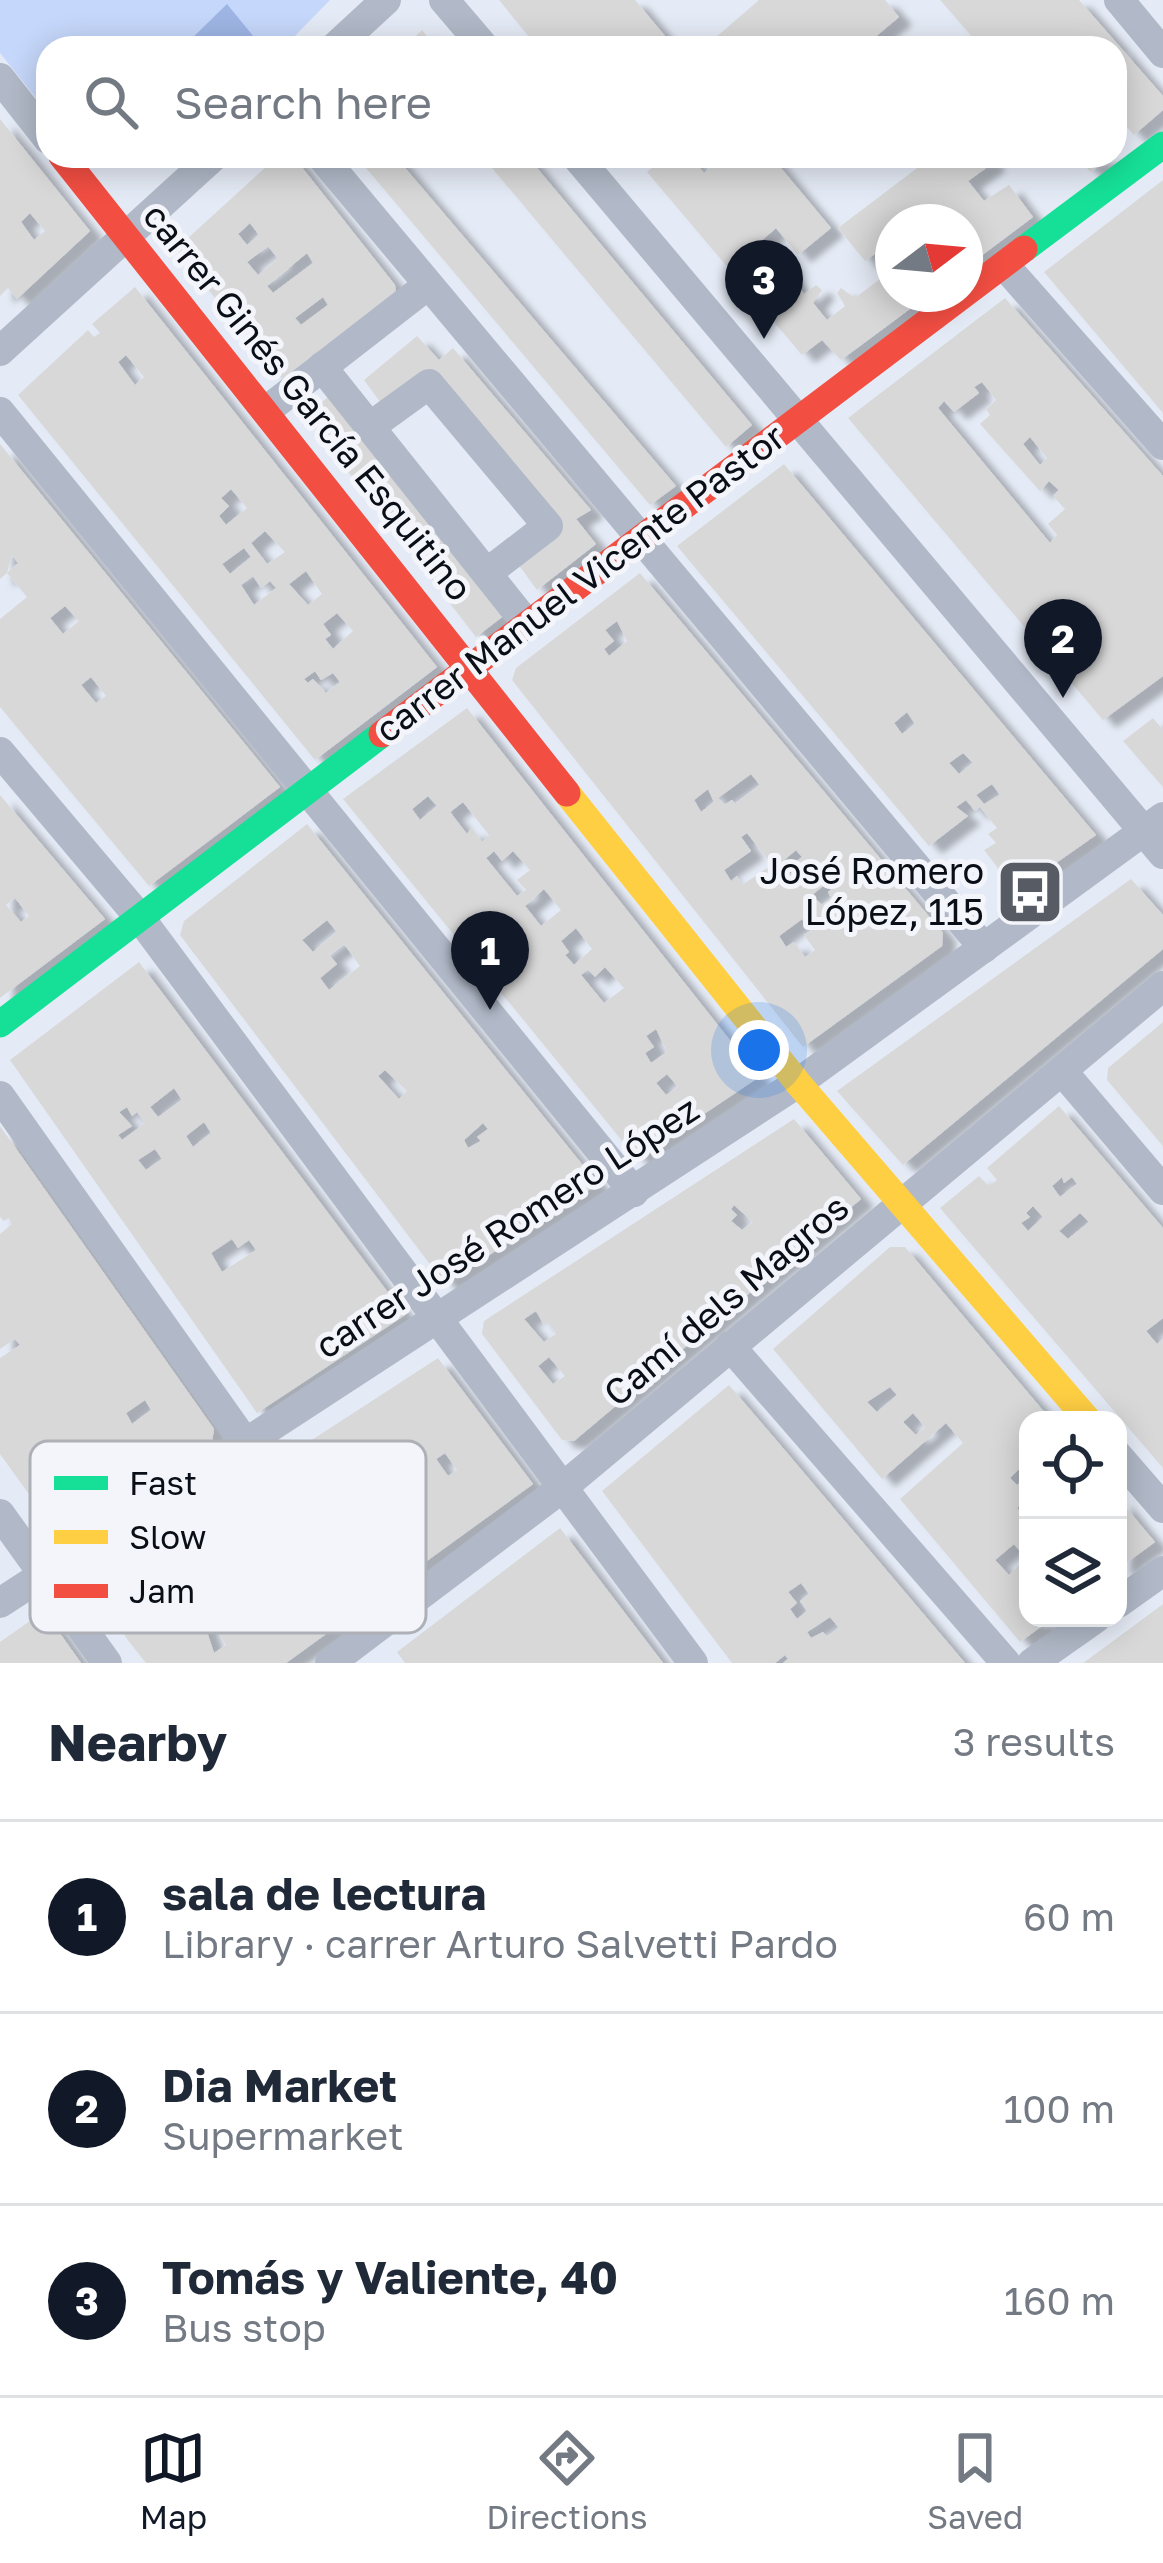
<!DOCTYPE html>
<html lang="en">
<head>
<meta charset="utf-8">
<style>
	:root { --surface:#fff; --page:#f2f2f3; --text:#1f2937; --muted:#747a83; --line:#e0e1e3; --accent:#111827 }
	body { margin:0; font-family:"Golos Text",sans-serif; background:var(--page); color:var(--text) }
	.controls { position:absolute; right:36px; bottom:36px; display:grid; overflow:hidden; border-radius:24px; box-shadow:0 6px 30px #0003 }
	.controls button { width:108px; height:108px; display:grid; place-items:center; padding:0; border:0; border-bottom:3px solid var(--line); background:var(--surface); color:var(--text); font:60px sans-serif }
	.compass { position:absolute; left:875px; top:204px; width:108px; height:108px; border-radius:50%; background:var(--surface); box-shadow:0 6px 30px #0003; rotate:74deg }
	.you { position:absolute; left:759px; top:1050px; width:42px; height:42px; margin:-30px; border:9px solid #fff; border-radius:50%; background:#1a73e8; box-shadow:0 0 0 18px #1a73e833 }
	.badge { display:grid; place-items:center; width:78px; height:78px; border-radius:50%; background:var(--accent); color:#fff; font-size:39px; font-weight:700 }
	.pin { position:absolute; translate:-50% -99px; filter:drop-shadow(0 3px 6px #0008) }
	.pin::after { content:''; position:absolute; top:63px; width:42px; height:36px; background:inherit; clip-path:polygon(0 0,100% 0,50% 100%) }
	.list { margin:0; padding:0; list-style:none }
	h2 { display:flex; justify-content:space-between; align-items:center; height:156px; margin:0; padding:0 48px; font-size:51px }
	h2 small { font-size:39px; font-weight:400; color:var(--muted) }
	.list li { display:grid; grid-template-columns:78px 1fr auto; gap:36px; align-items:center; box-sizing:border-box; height:192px; padding:0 48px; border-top:3px solid var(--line) }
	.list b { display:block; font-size:45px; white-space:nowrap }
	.list p { margin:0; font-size:39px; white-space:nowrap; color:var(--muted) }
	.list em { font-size:39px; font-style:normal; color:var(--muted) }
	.icon { flex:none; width:66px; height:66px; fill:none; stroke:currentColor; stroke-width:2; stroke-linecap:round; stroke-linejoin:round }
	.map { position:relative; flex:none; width:1163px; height:1663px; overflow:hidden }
	.search { position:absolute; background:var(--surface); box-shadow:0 6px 30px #0003; left:36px; right:36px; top:36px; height:132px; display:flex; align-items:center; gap:30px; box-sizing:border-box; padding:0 42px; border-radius:36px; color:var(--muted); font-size:45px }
	.sheet { height:732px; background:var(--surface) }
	nav { display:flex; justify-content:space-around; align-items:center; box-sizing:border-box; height:168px; border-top:3px solid var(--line); background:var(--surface); font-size:33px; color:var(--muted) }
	nav a { display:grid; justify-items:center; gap:6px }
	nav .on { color:var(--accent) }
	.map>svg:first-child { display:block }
</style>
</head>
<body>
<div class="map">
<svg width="1163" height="1663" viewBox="0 0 1163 1663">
	<defs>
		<filter id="shadow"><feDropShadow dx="13" dy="8" stdDeviation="3" flood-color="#0004"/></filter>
	</defs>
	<rect width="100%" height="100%" fill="#e5ebf6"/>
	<path fill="#c5d7fa" d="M0,0h330l-47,48h-110l-4,-5 -7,5h-114v65l-48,-60z"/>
	<path fill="#9eb5e4" d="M227,4l36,44h-81z"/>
	<g fill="#d8d8d8" fill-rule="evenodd" filter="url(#shadow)">
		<path d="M499,0h136l40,48h-137z"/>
		<path d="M759,0h126l14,17 -37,31h-139l-8,-10z"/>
		<path d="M940,0h139l84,96v14l-29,25 -19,-22v-65h-133z"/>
		<path d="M422,30l14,18h-33z"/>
		<path d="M0,119l90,112 -73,68 -9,-11 -8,8zM30,213l15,18 -11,9 -13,-18z"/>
		<path d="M278,156h15l102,129 1,9 -106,83h-12l-102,-128zM250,223l9,12 -12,10 -9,-11zM268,246l10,13 -20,16 -11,-13zM307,253l6,10 -40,30 -6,-7zM323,297l5,8 -27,20 -6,-7z"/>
		<path d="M356,156h39l281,330 -26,19z"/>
		<path d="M482,156h45l225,269 -26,22z"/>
		<path d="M666,156h24l14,17 20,-17 5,4 5,-4h37l60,72 -33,27 -22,-27 -15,13 43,53 12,-9 6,5 -9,13 14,17 18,-14 -8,-13 4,-5 14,10 38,-29v25h37l-89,66 -19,-20 -20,15 -155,-183z"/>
		<path d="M933,156h54l6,7 -25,18 16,20 25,-16 24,32 -68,51v-46h-72v19l-28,20 -27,-33z"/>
		<path d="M1076,156h33l-18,16z"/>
		<path d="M1163,180v233l-119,-141z"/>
		<path d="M135,287l302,380 -122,93 -297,-365 70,-65 6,7 6,-4 -8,-9zM126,355l18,22 -9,8 -17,-23zM231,489l16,19 -21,17 -7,-9 10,-10 -8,-8zM265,531l20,21 -18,12 -16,-21zM244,548l7,9 -21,17 -8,-10zM306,571l16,23 -14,11 -19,-21zM253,576l8,12 9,-7 6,7 -22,17 -13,-20zM337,613l16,18 -20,18 -8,-10 6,-4 -8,-11zM315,671l6,9 12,-7 7,9 -14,11 -13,-14 -5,4 -4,-4z"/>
		<path d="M1005,298l158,178v200l-60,44 -255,-302zM982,382l14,18 -10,9 4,6 -10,9 60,67 9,-10 10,9 -6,6 12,13 -17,15 9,11 -7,8 -112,-135 6,-7 10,11 25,-19 -5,-6zM1030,437l17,21 -7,7 -17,-21z"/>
		<path d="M417,336l22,24 14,-12 138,162 -15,9 20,25 -59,46 -19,-26 44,-34 -42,-53 -92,-107 -45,36 -19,-26z"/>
		<path d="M328,397l174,220 -26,20 -171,-221z"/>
		<path d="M0,444l280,343 -131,99 -149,-179v-88l27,-22 -20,-24 11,-10 -6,-8 -5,18 -7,6zM65,606l14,15 -16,13 -13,-16zM91,677l15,19 -10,7 -15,-18z"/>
		<path d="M784,464l312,371 -80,56 -32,-41 12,-7 -8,-9 9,-6 -17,-21 -5,4 -9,-11 -10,7 12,9 -39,30 -252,-300zM907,712l8,12 -13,10 -8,-11zM963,753l10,10 -14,11 -10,-11zM992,784l8,11 -16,9 -8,-9z"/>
		<path d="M640,573l303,360 -1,13 -139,101 -291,-367 4,-12zM617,621l10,20 -18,15 -5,-7 10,-8 -9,-11zM751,774l9,11 -25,19 -3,-4 -8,5 -6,-7zM708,789l6,13 -13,10 -7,-12zM747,833l25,32 -30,20 -5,-9 -6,5 -7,-11 27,-19 -10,-14zM796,850l6,7 -5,4 5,4 -17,13 -5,-5 8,-5 -5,-7zM831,880l4,6 -7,6 3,6 -9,7 -5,-5 -10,7 -3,-6zM802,919l9,12 -7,4 11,15 -10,7 -11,-15 -8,5 -7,-11z"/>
		<path d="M467,708l292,369 -122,82 -294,-360zM428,796l9,10 -17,14 -8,-11zM463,802l26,33 -7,7 -10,-14 -5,6 -17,-22zM494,851l8,10 11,-10 17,19 -13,10 9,10 -9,6 -31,-38zM544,889l17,21 -20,16 -16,-20zM576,928l16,21 -18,16 -9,-10 4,-3 -8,-11zM605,967l19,21 -20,15 -23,-28 7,-6 7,8zM656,1029l11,23 -16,11 -6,-10 9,-6 -8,-11zM667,1074l11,13 -12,8 -10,-12z"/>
		<path d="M1153,718l10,12v57l-40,-46z"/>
		<path d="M0,795l105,124 -105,79zM15,898l14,18 -8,6 -15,-17z"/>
		<path d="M307,824l291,360 -153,100 -265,-349 4,-14zM327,920l10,12 -24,20 -11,-12zM344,944l16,22 -31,24 -9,-12 17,-14 -8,-9zM385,1070l22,21 -8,8 -21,-23zM483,1123l5,6 -11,8 4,4 -13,7 -4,-8z"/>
		<path d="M1131,879l32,36v34l-260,216 -66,-74z"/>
		<path d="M139,962l266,353 -148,98 -247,-353zM174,1088l8,12 -24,17 -8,-10zM127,1107l5,9 5,-4 8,11 -23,17 -4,-5 14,-9 -13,-14zM204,1122l7,11 -18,14 -7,-11zM155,1149l7,10 -16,11 -8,-10zM232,1239l6,9 11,-8 7,10 -34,22 -11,-19z"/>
		<path d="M1163,1022v124l-56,-66 1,-12z"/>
		<path d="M1059,1106l104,122v90l-17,13 11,13 6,-5v129l-223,-260 39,-32 10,10 8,-6 -10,-12zM1062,1177l2,6 8,-6 5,7 -17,13 -8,-11zM1033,1206l10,11 -15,14 -7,-8 9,-6 -4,-4zM1080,1213l9,9 -21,17 -9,-8z"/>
		<path d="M794,1119l67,80 -287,242 -12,-1 -80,-106 2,-13zM734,1205l19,17 -11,8 -11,-9 6,-6 -6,-6zM536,1311l8,14 5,-3 7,12 -12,8 -20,-23zM549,1357l16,19 -12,8 -15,-18z"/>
		<path d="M0,1126l214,303 -2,12 -140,93 -17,-4 -55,-76v-96l20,-13 -5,-6 -15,10v-115l12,-10 -3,-6 -5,3 -4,-4zM145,1400l6,10 -19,14 -6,-11z"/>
		<path d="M890,1247h15l146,173h-23v46l-3,-3 -15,15 7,7 11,-8v21l-11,10 4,5 7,-6v54l-14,-17 -19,16 14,15 17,-17 2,60h25l-33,24 -120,-143 63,-56 -17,-20 -64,56 -109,-130zM890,1387l7,8 -20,17 -10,-10zM913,1413l12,14 -9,8 -13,-13z"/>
		<path d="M438,1358l95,126 -247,179h-140l-19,-24 -34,-57zM445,1453l12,17 -9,6 -12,-17zM375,1467l13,19 -10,7 -13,-20zM322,1525l16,24 -10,7 -17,-25zM290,1532l7,10 -19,11 -8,-11zM275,1555l6,8 6,-4 9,16 -11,5 -15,-21zM200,1591l6,10 -27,17 -6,-10zM212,1622l14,23 -12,8 -10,-30z"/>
		<path d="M729,1385l48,56 188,222h-182l5,-4 -3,-4 -10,8h-43l-130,-172zM801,1583l8,11 -9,7 7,10 -10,8 -7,-10 7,-6 -9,-11zM830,1617l9,11 -12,9 -4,-5 -12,6 -4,-6z"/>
		<path d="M1118,1498l37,44 -37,27z"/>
		<path d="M560,1528l103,135h-258l-8,-11z"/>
		<path d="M1163,1604v59h-80l41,-30z"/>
		<path d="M44,1611l37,52h-81v-21z"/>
	</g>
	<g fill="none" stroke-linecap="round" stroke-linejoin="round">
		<g stroke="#b1b9c8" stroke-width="30">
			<path d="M444,0l41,48"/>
			<path d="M1119,0l44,53"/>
			<path d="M334,48l52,-48"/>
			<path d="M0,78l48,61"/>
			<path d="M321,156l663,792"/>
			<path d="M576,156l587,698"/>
			<path d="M1005,266l158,179"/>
			<path d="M0,351l214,-195"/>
			<path d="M322,367l205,257"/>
			<path d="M267,410l161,-125"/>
			<path d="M0,412l634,780"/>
			<path d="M371,426l58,-42 119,142 -61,47"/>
			<path d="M0,752l140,166 553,745"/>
			<path d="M1063,1072l100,118"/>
			<path d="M0,1096l247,349"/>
			<path d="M730,1346l276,317"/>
			<path d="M1118,1456l45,52"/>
			<path d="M0,1514l107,149"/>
			<path d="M0,1603l798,-520 365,-266"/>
			<path d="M1118,1603l45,-32"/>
			<path d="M330,1663l232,-175 601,-502"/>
			<path d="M1032,1663l64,-45"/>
		</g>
		<g stroke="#16e098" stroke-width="27">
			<path d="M1024,249l139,-104"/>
			<path d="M0,1024l382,-290"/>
		</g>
		<path stroke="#ffcf43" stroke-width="27" d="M567,793l231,290 290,337"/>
		<g stroke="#f24e42" stroke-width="27">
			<path d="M62,156l505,637"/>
			<path d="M382,734l642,-485"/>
		</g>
	</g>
	<defs>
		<g id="bus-square" transform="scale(3.45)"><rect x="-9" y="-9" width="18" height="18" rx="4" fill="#575b64" stroke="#f3f5fb"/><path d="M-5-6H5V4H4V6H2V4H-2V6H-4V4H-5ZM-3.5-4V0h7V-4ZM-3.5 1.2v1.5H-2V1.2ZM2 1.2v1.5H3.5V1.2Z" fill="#fff"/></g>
	</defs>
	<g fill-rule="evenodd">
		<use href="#bus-square" x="1030" y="892"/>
	</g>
	<g text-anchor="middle" stroke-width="10" stroke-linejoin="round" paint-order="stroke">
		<g font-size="36" fill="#0a0e16" stroke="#f3f5fb">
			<text transform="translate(308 402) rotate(51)" y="13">carrer Ginés García Esquitino</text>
			<text transform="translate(580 583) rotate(-37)" y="13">carrer Manuel Vicente Pastor</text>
			<text transform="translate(507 1227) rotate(-33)" y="13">carrer José Romero López</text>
			<text transform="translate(726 1300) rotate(-40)" y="13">Camí dels Magros</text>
		</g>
		<g font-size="36" fill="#0a0e16" stroke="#f3f5fb" text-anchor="end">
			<text x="984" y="884">José Romero<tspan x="984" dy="41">López, 115</tspan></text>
		</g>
	</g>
	<rect x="30" y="1441" width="396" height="192" rx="18" fill="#f3f5fb" stroke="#adb0b6" stroke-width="3"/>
	<rect x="54" y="1476" width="54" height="14" fill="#16e098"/>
	<rect x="54" y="1530" width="54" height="14" fill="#ffcf43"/>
	<rect x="54" y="1584" width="54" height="14" fill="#f24e42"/>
	<g font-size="33" fill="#0a0e16">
		<text x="129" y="1495">Fast</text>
		<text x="129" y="1549">Slow</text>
		<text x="129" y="1603">Jam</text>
	</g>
</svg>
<div class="controls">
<button><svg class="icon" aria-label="locate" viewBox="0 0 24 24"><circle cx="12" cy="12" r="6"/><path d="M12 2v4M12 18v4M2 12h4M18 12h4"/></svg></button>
<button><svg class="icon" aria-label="layers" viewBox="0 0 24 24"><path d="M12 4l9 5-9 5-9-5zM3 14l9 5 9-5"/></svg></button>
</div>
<svg class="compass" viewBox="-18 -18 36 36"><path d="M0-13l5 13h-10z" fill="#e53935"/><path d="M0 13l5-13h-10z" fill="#747a83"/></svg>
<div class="you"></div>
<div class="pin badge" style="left:490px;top:1010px">1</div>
<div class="pin badge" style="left:1063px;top:698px">2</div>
<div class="pin badge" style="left:764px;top:339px">3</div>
<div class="search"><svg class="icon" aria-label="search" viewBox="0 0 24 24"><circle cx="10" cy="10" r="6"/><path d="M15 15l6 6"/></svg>Search here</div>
</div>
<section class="sheet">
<h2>Nearby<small>3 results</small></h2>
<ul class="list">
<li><span class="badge">1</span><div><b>sala de lectura</b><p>Library · carrer Arturo Salvetti Pardo</p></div><em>60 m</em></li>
<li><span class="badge">2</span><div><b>Dia Market</b><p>Supermarket</p></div><em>100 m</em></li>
<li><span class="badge">3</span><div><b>Tomás y Valiente, 40</b><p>Bus stop</p></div><em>160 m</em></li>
</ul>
</section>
<nav>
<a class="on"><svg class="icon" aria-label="map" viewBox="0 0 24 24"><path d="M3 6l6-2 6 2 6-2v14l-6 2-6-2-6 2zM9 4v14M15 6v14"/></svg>Map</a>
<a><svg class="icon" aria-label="directions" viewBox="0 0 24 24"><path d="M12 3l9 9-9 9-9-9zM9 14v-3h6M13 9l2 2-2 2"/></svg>Directions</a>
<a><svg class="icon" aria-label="saved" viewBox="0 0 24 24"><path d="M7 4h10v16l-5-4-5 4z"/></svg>Saved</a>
</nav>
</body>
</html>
